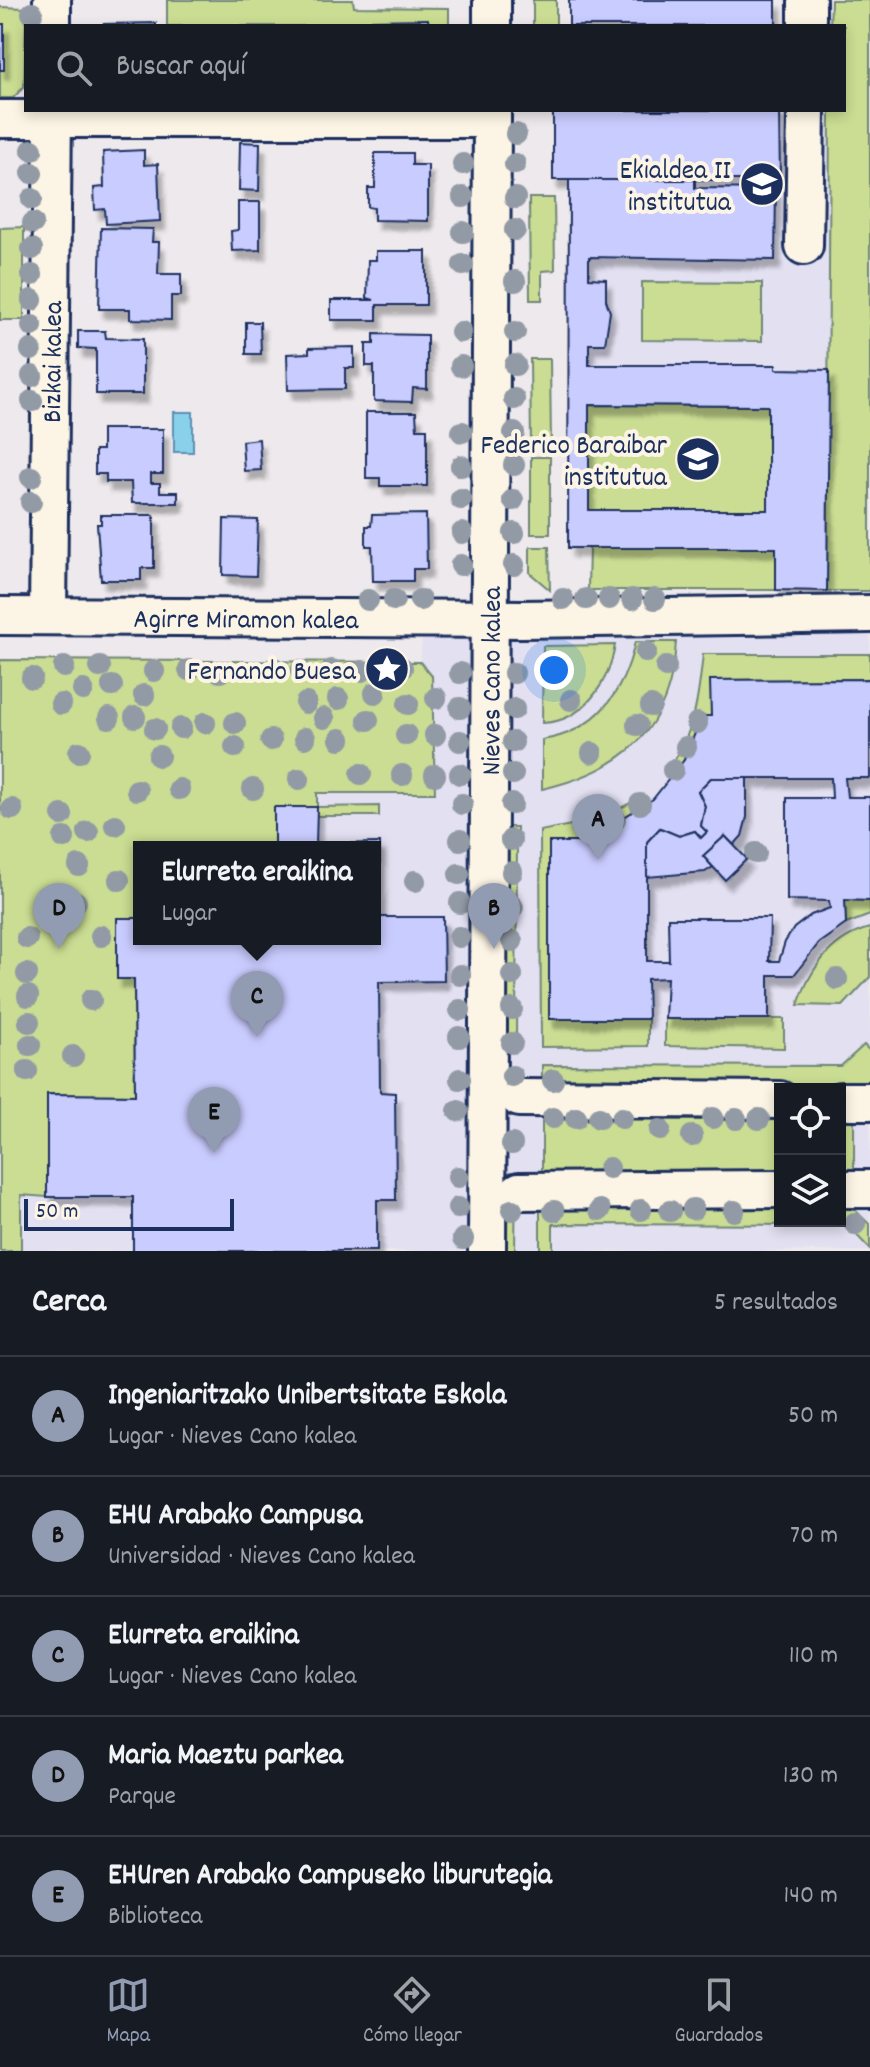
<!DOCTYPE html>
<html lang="es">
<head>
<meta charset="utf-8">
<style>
	:root { --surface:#171b24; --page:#242831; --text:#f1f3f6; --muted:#9ea1a6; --line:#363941; --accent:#919bb2 }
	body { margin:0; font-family:Dekko,sans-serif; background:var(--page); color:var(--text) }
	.controls { position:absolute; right:24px; bottom:24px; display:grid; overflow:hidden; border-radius:0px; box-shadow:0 4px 12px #0003 }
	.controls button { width:72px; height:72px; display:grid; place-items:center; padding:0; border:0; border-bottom:2px solid var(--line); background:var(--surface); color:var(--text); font:40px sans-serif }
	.scale { position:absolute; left:24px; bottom:20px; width:210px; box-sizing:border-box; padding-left:8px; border:4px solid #1b2f5e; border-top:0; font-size:22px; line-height:28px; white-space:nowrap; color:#1b2f5e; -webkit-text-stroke:6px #fcf5e5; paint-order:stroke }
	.you { position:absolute; left:554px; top:670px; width:28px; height:28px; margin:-20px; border:6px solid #fff; border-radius:50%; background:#1a73e8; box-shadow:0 0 0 12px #1a73e833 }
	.badge { display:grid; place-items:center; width:52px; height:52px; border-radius:50%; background:var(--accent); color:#111; font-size:26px; font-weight:700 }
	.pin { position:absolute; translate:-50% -66px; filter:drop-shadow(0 2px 4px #0008) }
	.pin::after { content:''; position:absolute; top:42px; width:28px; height:24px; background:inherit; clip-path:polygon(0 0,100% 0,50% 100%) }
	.popup { position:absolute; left:133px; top:841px; width:248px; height:104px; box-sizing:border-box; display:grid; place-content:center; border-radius:0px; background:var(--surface); filter:drop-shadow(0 2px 6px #0005); font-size:26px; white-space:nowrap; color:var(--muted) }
	.popup b { font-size:30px; color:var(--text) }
	.popup::after { content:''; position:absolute; left:50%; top:100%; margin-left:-16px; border:16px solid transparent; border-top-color:var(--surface) }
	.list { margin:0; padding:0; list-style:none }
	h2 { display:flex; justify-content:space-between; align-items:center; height:104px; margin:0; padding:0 32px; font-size:34px }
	h2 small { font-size:26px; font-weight:400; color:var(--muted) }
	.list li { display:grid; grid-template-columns:52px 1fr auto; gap:24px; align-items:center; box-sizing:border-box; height:120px; padding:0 32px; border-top:2px solid var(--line) }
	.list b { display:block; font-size:30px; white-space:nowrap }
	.list p { margin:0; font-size:26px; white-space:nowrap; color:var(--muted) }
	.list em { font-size:26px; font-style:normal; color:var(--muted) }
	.icon { flex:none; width:44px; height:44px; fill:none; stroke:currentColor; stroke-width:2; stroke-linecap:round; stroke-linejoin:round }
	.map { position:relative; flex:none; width:870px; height:1251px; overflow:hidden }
	.search { position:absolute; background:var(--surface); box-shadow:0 4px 12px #0003; left:24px; right:24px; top:24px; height:88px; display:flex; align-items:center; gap:20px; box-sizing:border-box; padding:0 28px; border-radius:0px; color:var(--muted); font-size:30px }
	.sheet { height:704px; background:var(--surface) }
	nav { display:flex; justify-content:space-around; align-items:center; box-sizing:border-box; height:112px; border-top:2px solid var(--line); background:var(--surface); font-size:22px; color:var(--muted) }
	nav a { display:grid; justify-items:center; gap:4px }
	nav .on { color:var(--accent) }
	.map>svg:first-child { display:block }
</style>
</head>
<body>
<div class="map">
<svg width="870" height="1251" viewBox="0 0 870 1251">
	<defs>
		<filter id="shadow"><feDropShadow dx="5" dy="9" stdDeviation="2" flood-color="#0004"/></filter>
	</defs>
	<rect width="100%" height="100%" fill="#ede9ec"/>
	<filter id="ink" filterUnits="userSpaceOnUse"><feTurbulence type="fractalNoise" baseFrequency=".0125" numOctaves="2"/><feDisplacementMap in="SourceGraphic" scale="16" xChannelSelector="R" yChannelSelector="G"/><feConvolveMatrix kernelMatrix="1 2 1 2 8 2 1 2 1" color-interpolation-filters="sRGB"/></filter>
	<g filter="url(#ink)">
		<g fill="#e2e0f1" fill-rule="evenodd">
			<path d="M553,110h277l-3,481 -51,-1 -1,-42h-207l1,-367 -16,-1z"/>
			<path d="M870,629v622h-849v-56l26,1v-102h88l-1,-114 -17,-1v-61l22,21h236v-92h-80l-21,-40h42v-15l116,-116 -12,-14 3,-32zM780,1089h60v132h-60z"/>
		</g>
		<g fill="#cadd92" stroke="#728678" stroke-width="2">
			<path d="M167,0h186l1,7 95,1v18h-282z"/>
			<rect x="533" y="0" width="23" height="26"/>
			<path d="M831,0h39v591h-43l3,-481h14v-84h-14z"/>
			<path d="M0,7l26,1 -2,79 -11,11h-13z"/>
			<path d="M529,198h25l1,72 -13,1v29h-12z"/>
			<path d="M24,227v93h-24v-92z"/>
			<path d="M642,282l120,1v58l-120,-1z"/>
			<path d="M530,359h20l1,86h-20z"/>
			<path d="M589,405l179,1v104h-179z"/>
			<rect x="531" y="457" width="19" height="77"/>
			<path d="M530,547h19l1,43 -20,-17z"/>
			<path d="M589,548h187v42h-188z"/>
			<path d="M635,642h41c-5,87 -51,128 -134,147v-49c54,-8 82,-48 93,-98z"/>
			<path d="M615,645c-6,37 -31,77 -73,78l1,-77z"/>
			<path d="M703,654h167v25l-159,1v36l-33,53 -6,-5c23,-33 27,-71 31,-110z"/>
			<path d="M0,660l420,2 12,14 3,117h-118v14l62,-1v10h-62l-1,-9h-41l-1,39 21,1h-156v71l-22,1v60h17l1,116 -88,-1v103l-26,-2v56h-21z"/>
			<path d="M640,798l5,7 -37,22 -24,8 -35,184h99v27l-107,1 -1,-216 57,-11z"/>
			<path d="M503,827h14l-1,218h-13z"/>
			<path d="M845,900l25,1v14l-24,9z"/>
			<path d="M870,928v49l-27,29 -45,-1c12,-36 33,-67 72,-77z"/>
			<path d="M665,1019h119v29l-119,-2z"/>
			<path d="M864,1045l6,6v27l-10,11 -318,-3v-21l299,1z"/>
			<path d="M542,1120h238v58l-238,-1z"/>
			<rect x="840" y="1120" width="14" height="58"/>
			<path d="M504,1172l12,1 -1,78h-12z"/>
			<path d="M540,1208l240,1v12h60v-12h14l16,16v24l-23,-24 -294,-1v27h-13z"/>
		</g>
		<rect fill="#89d1eb" stroke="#5d90b3" stroke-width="2" x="174" y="412" width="19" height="40"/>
		<g fill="#c9ccfe" stroke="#1b2f5e" stroke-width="2" fill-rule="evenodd" filter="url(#shadow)">
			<rect x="569" y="0" width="207" height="26"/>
			<path d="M428,19l1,7h-57v-6z"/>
			<path d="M156,23v3h-53v-2z"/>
			<rect x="0" y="24" width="4" height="46"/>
			<path d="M553,110h226l1,70h-227z"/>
			<path d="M240,142l20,1 -1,48 -20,-1z"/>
			<path d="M144,150v15l14,-1 2,57 -54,3 -1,-15 -10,1 -1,-22 10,-1 -1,-35z"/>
			<path d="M375,153h37v12h16v56l-54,-1v-12l-6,-1v-19h7z"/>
			<path d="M569,180h126v8l81,1 -1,71 -186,-3v21l17,1v21l4,12 -5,32h-16v21h187v4l53,1 -2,221 -51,-1v-42h-208zM589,405l179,1v104h-179z"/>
			<path d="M238,202h22v48l-28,1 -1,-20 7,-1z"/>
			<path d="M101,228l52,1 -1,13h7l-1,32h23v22h-10v24l-41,-1v-10h-31z"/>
			<path d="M376,251h50v54h-49v15h-46v-20h43l-7,-2 1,-38h8z"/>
			<path d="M246,322h14l1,32h-15z"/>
			<path d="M78,331h27l1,7 37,1v55h-47v-45l-18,-1z"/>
			<path d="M374,334l53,1v54l-14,-1 -1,14 -38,-1v-35h-8v-22h8z"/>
			<path d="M354,347v21h-9v21l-57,1 -1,-36 22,-1v-5z"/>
			<path d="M366,412h50l1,17h10v57h-47v-8h-14z"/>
			<path d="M102,429h61v45h-12v9h9v9h18v11h-46l-1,-21h-25v-8h-11v-24h7z"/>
			<path d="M259,439l2,31 -17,1 -2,-30z"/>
			<path d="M426,514l1,55h-14v12h-40l-1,-35h-6v-20h5l1,-11z"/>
			<path d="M101,515h53v53h-13v12h-40l-4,-56h4z"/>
			<path d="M224,519l34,1 -2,56 -33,-1z"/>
			<path d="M870,679v99h-25l2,19h23v104l-25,-1 1,24 -27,19 -25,32h-25v44h-104l2,-41 -20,1 1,40h-99v-177h35v-7l24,-8 45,-28 31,-39 18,-44h9l-1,-36zM711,778h120l1,20h-45v102l42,1 1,7 -19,7 -17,13 -9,14 -6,19h-10l1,-43h-102l1,43h-22v-119l13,-14 19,8 16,-5 6,7 6,-6 -6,-6 4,-20 -7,-15z"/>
			<path d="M711,778h36v39l-5,19 -8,9 -9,-9 -22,20 10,11 -8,5 -58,5v-35l13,-14 19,8 16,-5 6,7 6,-6 -6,-6 4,-20 -7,-15z"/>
			<path d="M274,807h43l-1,37 64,-1v74h63l1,64 -65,1 1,110 15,1 1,107h-19v51h-244v-54h-86v-103l88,1 -1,-116h-17v-61h22v21h236v-92h-101z"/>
			<path d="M725,836l22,23 -22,21 -22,-24z"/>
		</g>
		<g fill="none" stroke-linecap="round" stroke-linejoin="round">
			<g stroke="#1b2f5e" stroke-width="42">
				<g id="minor">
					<path d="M52,0v26"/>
					<path d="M492,0v26"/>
					<path d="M807,26v-26"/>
					<path d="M0,119h492"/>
					<path d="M804,246l2,-136"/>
					<path id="s1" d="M0,616l522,3 348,-5"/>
					<path id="s2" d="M48,616l5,-506"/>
					<path d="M519,1098l261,2"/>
					<path d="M840,1101h30"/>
					<path d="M840,1189h30"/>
					<path d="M519,1191l261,-2"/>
					<path id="s3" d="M487,1251l5,-1141"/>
				</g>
			</g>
			<use href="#minor" stroke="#fcf5e5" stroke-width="36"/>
		</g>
		<g fill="#929aa5">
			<circle cx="32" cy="13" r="11"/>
			<circle cx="516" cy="134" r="11"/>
			<circle cx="32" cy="150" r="11"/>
			<circle cx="463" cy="164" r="11"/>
			<circle cx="515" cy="164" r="11"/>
			<circle cx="32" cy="173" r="11"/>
			<circle cx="463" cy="197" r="11"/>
			<circle cx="515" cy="198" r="11"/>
			<circle cx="32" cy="199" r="11"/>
			<circle cx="33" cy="223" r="11"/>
			<circle cx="515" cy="230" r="11"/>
			<circle cx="463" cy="232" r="11"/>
			<circle cx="32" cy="249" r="11"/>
			<circle cx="463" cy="265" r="11"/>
			<circle cx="32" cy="275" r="11"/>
			<circle cx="515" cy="281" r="11"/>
			<circle cx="32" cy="300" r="11"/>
			<circle cx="32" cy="326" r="11"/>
			<circle cx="461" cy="332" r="11"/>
			<circle cx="515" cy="332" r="11"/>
			<circle cx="31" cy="350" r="11"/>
			<circle cx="515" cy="365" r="11"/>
			<circle cx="461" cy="366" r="11"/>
			<circle cx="32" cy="376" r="11"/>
			<circle cx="514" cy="399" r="11"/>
			<circle cx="32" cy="401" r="11"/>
			<circle cx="462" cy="432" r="11"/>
			<circle cx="514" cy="433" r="11"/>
			<circle cx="514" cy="465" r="11"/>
			<circle cx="461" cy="466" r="11"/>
			<circle cx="31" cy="477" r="11"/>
			<circle cx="461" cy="499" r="11"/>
			<circle cx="513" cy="500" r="11"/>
			<circle cx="31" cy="502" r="11"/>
			<circle cx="462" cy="533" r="11"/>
			<circle cx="514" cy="533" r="11"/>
			<circle cx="461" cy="565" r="11"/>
			<circle cx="514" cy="565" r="11"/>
			<circle cx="563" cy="599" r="11"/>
			<circle cx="586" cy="599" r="11"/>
			<circle cx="609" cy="599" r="11"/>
			<circle cx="632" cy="599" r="11"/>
			<circle cx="655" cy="599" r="11"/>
			<circle cx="368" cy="600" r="11"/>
			<circle cx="394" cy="600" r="11"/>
			<circle cx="420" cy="600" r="11"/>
			<circle cx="646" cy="652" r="11"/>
			<circle cx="64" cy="667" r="11"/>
			<circle cx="100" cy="667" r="11"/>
			<circle cx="666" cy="667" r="11"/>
			<circle cx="274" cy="668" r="11"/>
			<circle cx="402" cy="668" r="11"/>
			<circle cx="189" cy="670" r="11"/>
			<circle cx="332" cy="670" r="11"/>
			<circle cx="154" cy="671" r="11"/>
			<circle cx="301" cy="671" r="11"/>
			<circle cx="362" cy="671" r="11"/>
			<circle cx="220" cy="672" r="11"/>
			<circle cx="460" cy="673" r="11"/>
			<circle cx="514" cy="673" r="11"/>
			<circle cx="32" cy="678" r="11"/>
			<circle cx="112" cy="686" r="11"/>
			<circle cx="83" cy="690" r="11"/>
			<circle cx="375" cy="693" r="11"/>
			<circle cx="144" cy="695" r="11"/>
			<circle cx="436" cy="698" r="11"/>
			<circle cx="338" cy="699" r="11"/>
			<circle cx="571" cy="700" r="11"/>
			<circle cx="306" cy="703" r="11"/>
			<circle cx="61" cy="704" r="11"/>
			<circle cx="408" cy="704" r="11"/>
			<circle cx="651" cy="706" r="11"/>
			<circle cx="460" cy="708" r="11"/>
			<circle cx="514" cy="709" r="11"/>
			<circle cx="135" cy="717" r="11"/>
			<circle cx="109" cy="718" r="11"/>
			<circle cx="324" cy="718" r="11"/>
			<circle cx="368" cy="720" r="11"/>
			<circle cx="205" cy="723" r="11"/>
			<circle cx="235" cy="723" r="11"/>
			<circle cx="697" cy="723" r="11"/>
			<circle cx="637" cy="725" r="11"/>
			<circle cx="181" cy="728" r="11"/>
			<circle cx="155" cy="729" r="11"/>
			<circle cx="406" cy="735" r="11"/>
			<circle cx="435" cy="735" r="11"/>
			<circle cx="305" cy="738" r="11"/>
			<circle cx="340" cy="739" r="11"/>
			<circle cx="271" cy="740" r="11"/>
			<circle cx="460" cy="741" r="11"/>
			<circle cx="513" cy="742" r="11"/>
			<circle cx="235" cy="747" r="11"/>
			<circle cx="686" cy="747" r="11"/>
			<circle cx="79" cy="752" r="11"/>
			<circle cx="592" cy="753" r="11"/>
			<circle cx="159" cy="756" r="11"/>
			<circle cx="673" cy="770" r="11"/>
			<circle cx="361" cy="774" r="11"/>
			<circle cx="460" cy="774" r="11"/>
			<circle cx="513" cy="774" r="11"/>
			<circle cx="402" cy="775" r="11"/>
			<circle cx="435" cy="775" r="11"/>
			<circle cx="299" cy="779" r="11"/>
			<circle cx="179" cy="789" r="11"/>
			<circle cx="253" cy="789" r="11"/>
			<circle cx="137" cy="790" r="11"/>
			<circle cx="462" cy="804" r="11"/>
			<circle cx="512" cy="804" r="11"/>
			<circle cx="640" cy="804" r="11"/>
			<circle cx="12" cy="809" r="11"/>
			<circle cx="62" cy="815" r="11"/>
			<circle cx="615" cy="819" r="11"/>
			<circle cx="115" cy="825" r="11"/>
			<circle cx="582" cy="829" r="11"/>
			<circle cx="88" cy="832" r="11"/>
			<circle cx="64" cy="838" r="11"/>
			<circle cx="460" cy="840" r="11"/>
			<circle cx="511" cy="840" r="11"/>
			<circle cx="756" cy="853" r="11"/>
			<circle cx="79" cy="866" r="11"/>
			<circle cx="512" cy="872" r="11"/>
			<circle cx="459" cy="874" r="11"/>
			<circle cx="119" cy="880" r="11"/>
			<circle cx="415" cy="881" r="11"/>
			<circle cx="76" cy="902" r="11"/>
			<circle cx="460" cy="903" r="11"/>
			<circle cx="513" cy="907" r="11"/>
			<circle cx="101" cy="936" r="11"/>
			<circle cx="459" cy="937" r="11"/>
			<circle cx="27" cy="938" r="11"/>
			<circle cx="512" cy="941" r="11"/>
			<circle cx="27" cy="974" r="11"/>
			<circle cx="460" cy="975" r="11"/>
			<circle cx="512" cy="975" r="11"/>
			<circle cx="837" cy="979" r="11"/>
			<circle cx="28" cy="996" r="11"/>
			<circle cx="91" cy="1000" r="11"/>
			<circle cx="512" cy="1009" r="11"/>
			<circle cx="460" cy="1010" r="11"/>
			<circle cx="29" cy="1022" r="11"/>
			<circle cx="459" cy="1037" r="11"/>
			<circle cx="512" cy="1043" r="11"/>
			<circle cx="30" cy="1045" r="11"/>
			<circle cx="73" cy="1056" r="11"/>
			<circle cx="27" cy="1071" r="11"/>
			<circle cx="512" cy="1076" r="11"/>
			<circle cx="460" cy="1079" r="11"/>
			<circle cx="553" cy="1080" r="11"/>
			<circle cx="458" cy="1111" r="11"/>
			<circle cx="553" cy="1118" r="11"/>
			<circle cx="576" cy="1118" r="11"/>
			<circle cx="599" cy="1118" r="11"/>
			<circle cx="622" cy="1118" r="11"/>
			<circle cx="713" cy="1118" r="11"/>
			<circle cx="736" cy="1119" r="11"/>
			<circle cx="759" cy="1119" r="11"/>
			<circle cx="660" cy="1130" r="11"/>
			<circle cx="692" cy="1136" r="11"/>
			<circle cx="512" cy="1144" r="11"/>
			<circle cx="609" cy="1168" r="11"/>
			<circle cx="458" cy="1177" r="11"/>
			<circle cx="458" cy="1208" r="11"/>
			<circle cx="693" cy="1209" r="11"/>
			<circle cx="512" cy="1210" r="11"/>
			<circle cx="600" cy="1210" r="11"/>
			<circle cx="641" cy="1210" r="11"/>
			<circle cx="554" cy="1211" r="11"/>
			<circle cx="670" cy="1211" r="11"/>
			<circle cx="734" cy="1211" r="11"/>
			<circle cx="855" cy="1224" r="11"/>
			<circle cx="463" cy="1239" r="11"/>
		</g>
	</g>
	<defs>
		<g id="school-disc" transform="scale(2.3)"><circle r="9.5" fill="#1b2f5e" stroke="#fcf5e5"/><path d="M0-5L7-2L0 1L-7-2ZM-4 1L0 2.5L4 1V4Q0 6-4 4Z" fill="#fff"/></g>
		<g id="sight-disc" transform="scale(2.3)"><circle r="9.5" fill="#1b2f5e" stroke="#fcf5e5"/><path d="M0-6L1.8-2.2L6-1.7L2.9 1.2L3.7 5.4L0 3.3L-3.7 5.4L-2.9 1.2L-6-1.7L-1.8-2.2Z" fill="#fff"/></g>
	</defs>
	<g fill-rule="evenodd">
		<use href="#school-disc" x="762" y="184"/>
		<use href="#school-disc" x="698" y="459"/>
		<use href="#sight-disc" x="387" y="669"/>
	</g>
	<g text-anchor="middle" stroke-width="8" stroke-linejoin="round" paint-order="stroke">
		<g font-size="28" fill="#1b2f5e" stroke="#fcf5e5" text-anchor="end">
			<text x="731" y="178">Ekialdea II<tspan x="731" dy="32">institutua</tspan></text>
			<text x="667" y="453">Federico Baraibar<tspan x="667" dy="32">institutua</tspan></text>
			<text x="356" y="679">Fernando Buesa</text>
		</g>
		<g font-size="28" fill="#1b2f5e" stroke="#fcf5e5">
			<text dy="10" stroke="none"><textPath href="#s2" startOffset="254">Bizkai kalea</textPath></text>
			<text dy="10" stroke="none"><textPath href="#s1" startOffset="246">Agirre Miramon kalea</textPath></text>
			<text dy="10" stroke="none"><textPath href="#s3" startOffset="570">Nieves Cano kalea</textPath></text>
		</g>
	</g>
</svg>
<div class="controls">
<button><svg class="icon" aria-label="locate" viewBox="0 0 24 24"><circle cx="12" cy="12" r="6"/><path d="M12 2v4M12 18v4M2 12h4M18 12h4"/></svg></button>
<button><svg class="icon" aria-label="layers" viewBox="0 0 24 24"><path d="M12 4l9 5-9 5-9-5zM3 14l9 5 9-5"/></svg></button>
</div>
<div class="scale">50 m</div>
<div class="you"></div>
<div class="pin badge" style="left:598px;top:860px">A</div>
<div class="pin badge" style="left:494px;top:949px">B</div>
<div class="pin badge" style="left:257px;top:1037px">C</div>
<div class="popup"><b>Elurreta eraikina</b>Lugar</div>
<div class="pin badge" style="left:59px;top:949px">D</div>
<div class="pin badge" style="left:214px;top:1153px">E</div>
<div class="search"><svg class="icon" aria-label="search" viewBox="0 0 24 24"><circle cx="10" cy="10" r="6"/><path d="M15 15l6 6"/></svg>Buscar aquí</div>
</div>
<section class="sheet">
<h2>Cerca<small>5 resultados</small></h2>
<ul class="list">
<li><span class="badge">A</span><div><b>Ingeniaritzako Unibertsitate Eskola</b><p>Lugar · Nieves Cano kalea</p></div><em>50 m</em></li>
<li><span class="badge">B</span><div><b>EHU Arabako Campusa</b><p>Universidad · Nieves Cano kalea</p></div><em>70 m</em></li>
<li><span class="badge">C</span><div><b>Elurreta eraikina</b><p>Lugar · Nieves Cano kalea</p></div><em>110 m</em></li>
<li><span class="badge">D</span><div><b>Maria Maeztu parkea</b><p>Parque</p></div><em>130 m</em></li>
<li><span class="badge">E</span><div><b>EHUren Arabako Campuseko liburutegia</b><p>Biblioteca</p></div><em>140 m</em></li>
</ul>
</section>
<nav>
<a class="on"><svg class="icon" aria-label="map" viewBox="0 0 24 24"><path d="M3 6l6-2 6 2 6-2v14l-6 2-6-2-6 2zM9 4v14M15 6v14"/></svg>Mapa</a>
<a><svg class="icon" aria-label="directions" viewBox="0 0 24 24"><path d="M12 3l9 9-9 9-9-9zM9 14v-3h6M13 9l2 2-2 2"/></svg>Cómo llegar</a>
<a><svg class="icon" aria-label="saved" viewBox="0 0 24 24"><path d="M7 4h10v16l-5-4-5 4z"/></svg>Guardados</a>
</nav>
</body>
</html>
